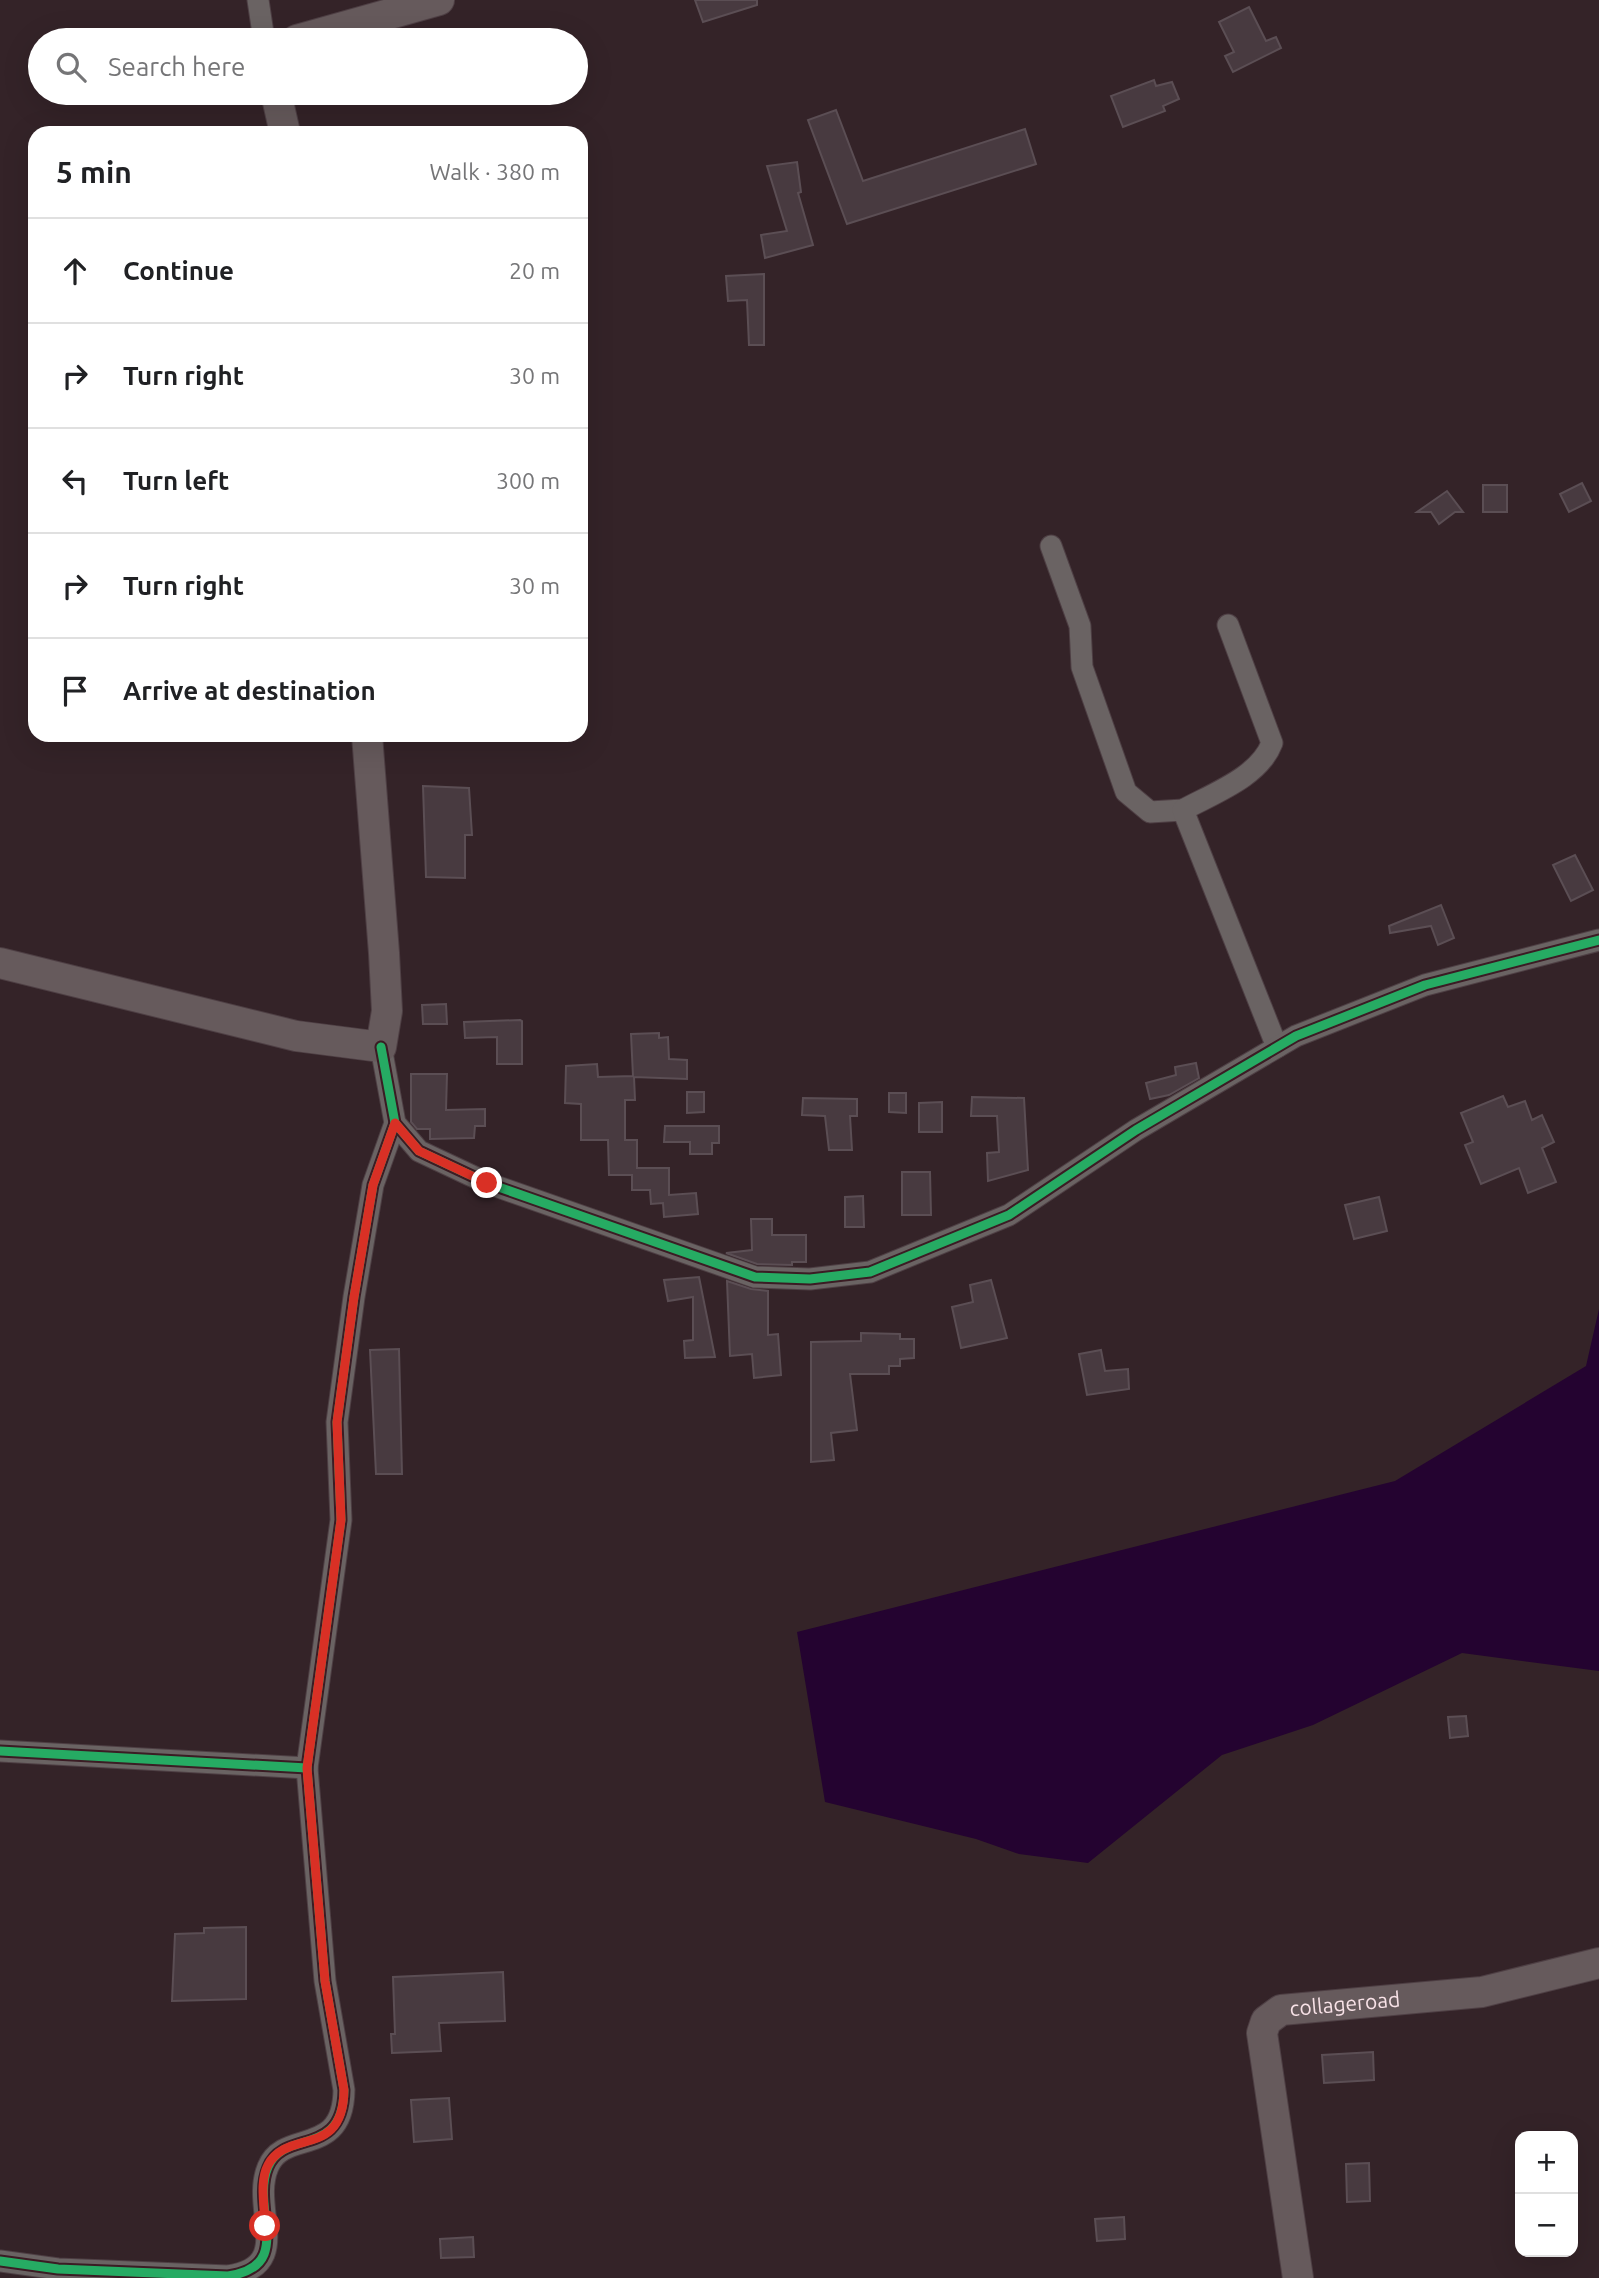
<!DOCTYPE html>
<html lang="en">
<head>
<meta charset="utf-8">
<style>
	:root { --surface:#fff; --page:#f2f2f2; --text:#202124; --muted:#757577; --line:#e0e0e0 }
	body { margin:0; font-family:Ubuntu,sans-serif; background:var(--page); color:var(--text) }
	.controls { position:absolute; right:21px; bottom:21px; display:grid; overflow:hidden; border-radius:14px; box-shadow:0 7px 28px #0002 }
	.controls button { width:63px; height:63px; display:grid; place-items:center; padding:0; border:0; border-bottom:2px solid var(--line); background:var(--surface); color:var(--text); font:35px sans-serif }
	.stop { position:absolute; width:21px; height:21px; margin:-16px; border:5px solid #d93025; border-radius:50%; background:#fff }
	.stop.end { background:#d93025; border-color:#fff; box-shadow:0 2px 7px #0008 }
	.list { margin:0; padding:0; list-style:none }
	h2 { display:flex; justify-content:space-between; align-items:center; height:91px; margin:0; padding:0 28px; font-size:30px }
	h2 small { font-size:23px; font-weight:400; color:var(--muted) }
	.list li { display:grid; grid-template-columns:46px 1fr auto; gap:21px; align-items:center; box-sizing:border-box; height:105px; padding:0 28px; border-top:2px solid var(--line) }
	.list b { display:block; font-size:26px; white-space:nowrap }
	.list em { font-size:23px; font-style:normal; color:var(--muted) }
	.icon { flex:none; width:38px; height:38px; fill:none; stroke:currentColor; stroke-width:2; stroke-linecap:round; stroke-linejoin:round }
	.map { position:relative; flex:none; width:1599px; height:2278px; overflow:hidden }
	.search { position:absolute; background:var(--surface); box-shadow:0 7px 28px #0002; left:28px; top:28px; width:560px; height:77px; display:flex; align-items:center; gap:18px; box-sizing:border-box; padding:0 24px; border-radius:38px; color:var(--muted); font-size:26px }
	.panel { position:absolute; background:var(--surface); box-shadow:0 7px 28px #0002; left:28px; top:126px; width:560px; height:616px; border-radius:21px }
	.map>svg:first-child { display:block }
</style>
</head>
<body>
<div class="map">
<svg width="1599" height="2278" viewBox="0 0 1599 2278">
	<rect width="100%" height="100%" fill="#342328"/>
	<path fill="#240330" d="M1599,1309v362l-137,-18 -149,72 -91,30 -134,108 -69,-9 -43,-15 -151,-37 -28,-170 598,-151 191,-115z"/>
	<g fill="#483a40" stroke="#5b4e54" stroke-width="2">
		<path d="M695,0h62v5l-54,17z"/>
		<path d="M1249,7l17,34 10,-4 5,11 -48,24 -8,-16 9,-4 -15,-30z"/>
		<path d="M1154,80l2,6 16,-4 7,17 -16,7 2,5 -42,16 -12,-31z"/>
		<path d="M836,110l27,71 162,-52 11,35 -189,60 -39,-104z"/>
		<path d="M797,162l4,30 -3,1 15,52 -48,13 -4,-23 26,-4 -20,-65z"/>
		<path d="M764,274v71h-15l-2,-45 -19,1 -2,-25z"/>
		<path d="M1582,483l9,18 -22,11 -9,-18z"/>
		<rect x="1483" y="485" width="24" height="27"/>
		<path d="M1447,491l16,21h-8l-16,12 -8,-12h-14z"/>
		<path d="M423,786l46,2 3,47h-7v43l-39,-1z"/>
		<path d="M1575,855l18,35 -22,11 -18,-36z"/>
		<path d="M1441,905l13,33 -16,7 -7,-19 -41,7 -1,-7z"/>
		<path d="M446,1004l1,20h-24l-1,-19z"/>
		<path d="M520,1020l2,1v43h-25v-27l-32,1 -1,-16z"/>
		<path d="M659,1033v5l9,-1 1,22 18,1v19l-53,-2 1,23h-10v40h12v28h32v27l27,-2 2,21 -34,3 -1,-14 -12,1 -1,-14h-18v-15h-23l-1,-35h-27v-36l-16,-1 1,-37 31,-2 1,13 35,-1 -2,-42z"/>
		<path d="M1196,1063l3,15 -30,17 -19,4 -4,-16 30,-8 -1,-8z"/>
		<path d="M411,1074h36l-1,36 39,-1v17h-10l-1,12 -44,1v-10h-13l-6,-7z"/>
		<path d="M687,1092h17v20l-17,1z"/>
		<path d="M889,1093h17v20l-17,-1z"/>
		<path d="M1503,1096l5,11 17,-6 7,19 10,-5 12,27 -12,6 14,34 -28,11 -9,-25 -38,16 -16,-39 8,-3 -12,-29z"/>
		<path d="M972,1097l52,1 4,72 -40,11 -1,-28 12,-1 -2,-36h-26z"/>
		<path d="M803,1098l54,1v17h-7l2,34h-23l-4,-34 -23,-1z"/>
		<path d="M942,1102v30h-23v-29z"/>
		<path d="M665,1126h54v17h-7v11h-22v-12h-26z"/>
		<path d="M902,1172h28l1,43h-29z"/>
		<path d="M863,1196l1,31h-19v-30z"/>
		<path d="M1379,1197l8,34 -33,8 -9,-34z"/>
		<path d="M751,1219h21v16h34v27h-14v3l-35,-1 -31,-11 26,-3z"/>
		<path d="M699,1277l16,80 -30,1 -1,-17 9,-1v-43l-25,4 -4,-21z"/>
		<path d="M991,1280l16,58 -46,10 -9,-41 21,-5 -3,-17z"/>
		<path d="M727,1281l24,8 17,2v44l10,-1 3,41 -27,3 -2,-24 -22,2z"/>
		<path d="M861,1333l39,1v5h14v19l-14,1v7h-11v8h-39l7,56 -26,3 3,27 -23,2v-120l50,-1z"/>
		<path d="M399,1349l3,125h-26l-6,-124z"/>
		<path d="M1101,1350l4,21 23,-2 1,20 -42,6 -8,-41z"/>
		<path d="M1466,1716l2,20 -18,2 -2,-21z"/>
		<path d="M246,1927v72l-74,2 3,-67 29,-1v-5z"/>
		<path d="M503,1972l2,49 -66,2 2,28 -49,2 -1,-19h4l-2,-57z"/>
		<path d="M1373,2052l1,28 -50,3 -2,-28z"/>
		<path d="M449,2098l3,41 -38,3 -3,-42z"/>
		<path d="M1369,2163l1,38 -23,1 -1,-38z"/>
		<path d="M1124,2217l1,22 -28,2 -2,-22z"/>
		<path d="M473,2237l1,20 -33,1 -1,-19z"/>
	</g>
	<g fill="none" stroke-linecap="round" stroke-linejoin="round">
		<g stroke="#4e3f44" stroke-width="23">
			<g id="street">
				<path d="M258,0l6,40"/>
				<path d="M1051,546l29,80 2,41 44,125 24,20 33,-2"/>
				<path d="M1228,625l44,118c-13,34 -58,50 -89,67l94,237"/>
				<path d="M381,1047l14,76 24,28 68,32 268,94 55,2 60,-7 139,-57 127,-85 160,-94 129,-51 174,-45"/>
				<path d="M0,1751l307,17 34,-248 -4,-98 17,-125 19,-112 22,-62"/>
				<path d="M0,2261l58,8 170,7c68,-10 22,-67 40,-109 16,-39 75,-8 76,-77l-19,-109 -18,-213"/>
			</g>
		</g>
		<g stroke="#4e3f44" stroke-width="32">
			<g id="secondary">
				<path d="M297,40l142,-40"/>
				<path d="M276,93l9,40"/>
				<path d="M0,963l296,73 85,11 6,-36 -3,-58 -17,-218"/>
				<path id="s1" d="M1298,2278l-36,-245 4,-12 15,-11 201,-18 117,-29"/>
			</g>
		</g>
		<use href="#street" stroke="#6a6363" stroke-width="21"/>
		<use href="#secondary" stroke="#665a5c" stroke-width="30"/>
		<g stroke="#3b1c24" stroke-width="13">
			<g id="cycleway">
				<path d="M381,1047l14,76 24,28 68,32 268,94 55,2 60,-7 139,-57 127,-85 160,-94 129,-51 174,-45"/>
				<path d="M0,1751l307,17 34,-248 -4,-98 17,-125 19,-112 22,-62"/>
				<path d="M0,2261l58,8 170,7c68,-10 22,-67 40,-109 16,-39 75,-8 76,-77l-19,-109 -18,-213"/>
			</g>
		</g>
		<use href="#cycleway" stroke="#26ab63" stroke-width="9"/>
	</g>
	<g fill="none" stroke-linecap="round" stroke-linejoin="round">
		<path stroke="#d93025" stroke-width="9" d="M265,2226c0,-19 -6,-44 3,-61 20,-37 75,-6 76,-75l-19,-109 -18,-213 34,-248 -4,-98 17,-125 19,-112 22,-62 24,28 68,32"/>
	</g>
	<g text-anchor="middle" stroke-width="5" stroke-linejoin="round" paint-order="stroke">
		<g font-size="21" fill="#f8e2e7" stroke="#3b1c24">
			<text dy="7" stroke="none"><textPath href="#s1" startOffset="343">collageroad</textPath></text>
		</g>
	</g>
</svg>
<div class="controls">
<button>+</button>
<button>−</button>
</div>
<div class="stop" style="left:265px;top:2226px"></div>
<div class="stop end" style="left:487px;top:1183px"></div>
<div class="search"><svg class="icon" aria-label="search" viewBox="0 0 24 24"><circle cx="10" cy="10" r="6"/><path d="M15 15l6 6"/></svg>Search here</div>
<section class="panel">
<h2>5 min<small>Walk · 380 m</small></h2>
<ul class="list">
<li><svg class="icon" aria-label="ahead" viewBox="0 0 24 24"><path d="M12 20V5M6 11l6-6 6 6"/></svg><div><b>Continue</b></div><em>20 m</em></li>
<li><svg class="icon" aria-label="right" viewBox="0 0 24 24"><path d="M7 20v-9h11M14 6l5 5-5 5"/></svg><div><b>Turn right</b></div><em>30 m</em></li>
<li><svg class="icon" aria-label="left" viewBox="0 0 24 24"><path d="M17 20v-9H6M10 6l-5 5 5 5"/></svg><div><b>Turn left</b></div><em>300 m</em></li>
<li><svg class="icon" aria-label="right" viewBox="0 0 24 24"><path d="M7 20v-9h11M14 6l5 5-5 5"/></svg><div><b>Turn right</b></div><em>30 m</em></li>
<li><svg class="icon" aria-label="arrive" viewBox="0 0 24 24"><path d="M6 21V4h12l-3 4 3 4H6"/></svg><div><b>Arrive at destination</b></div></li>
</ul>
</section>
</div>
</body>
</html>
